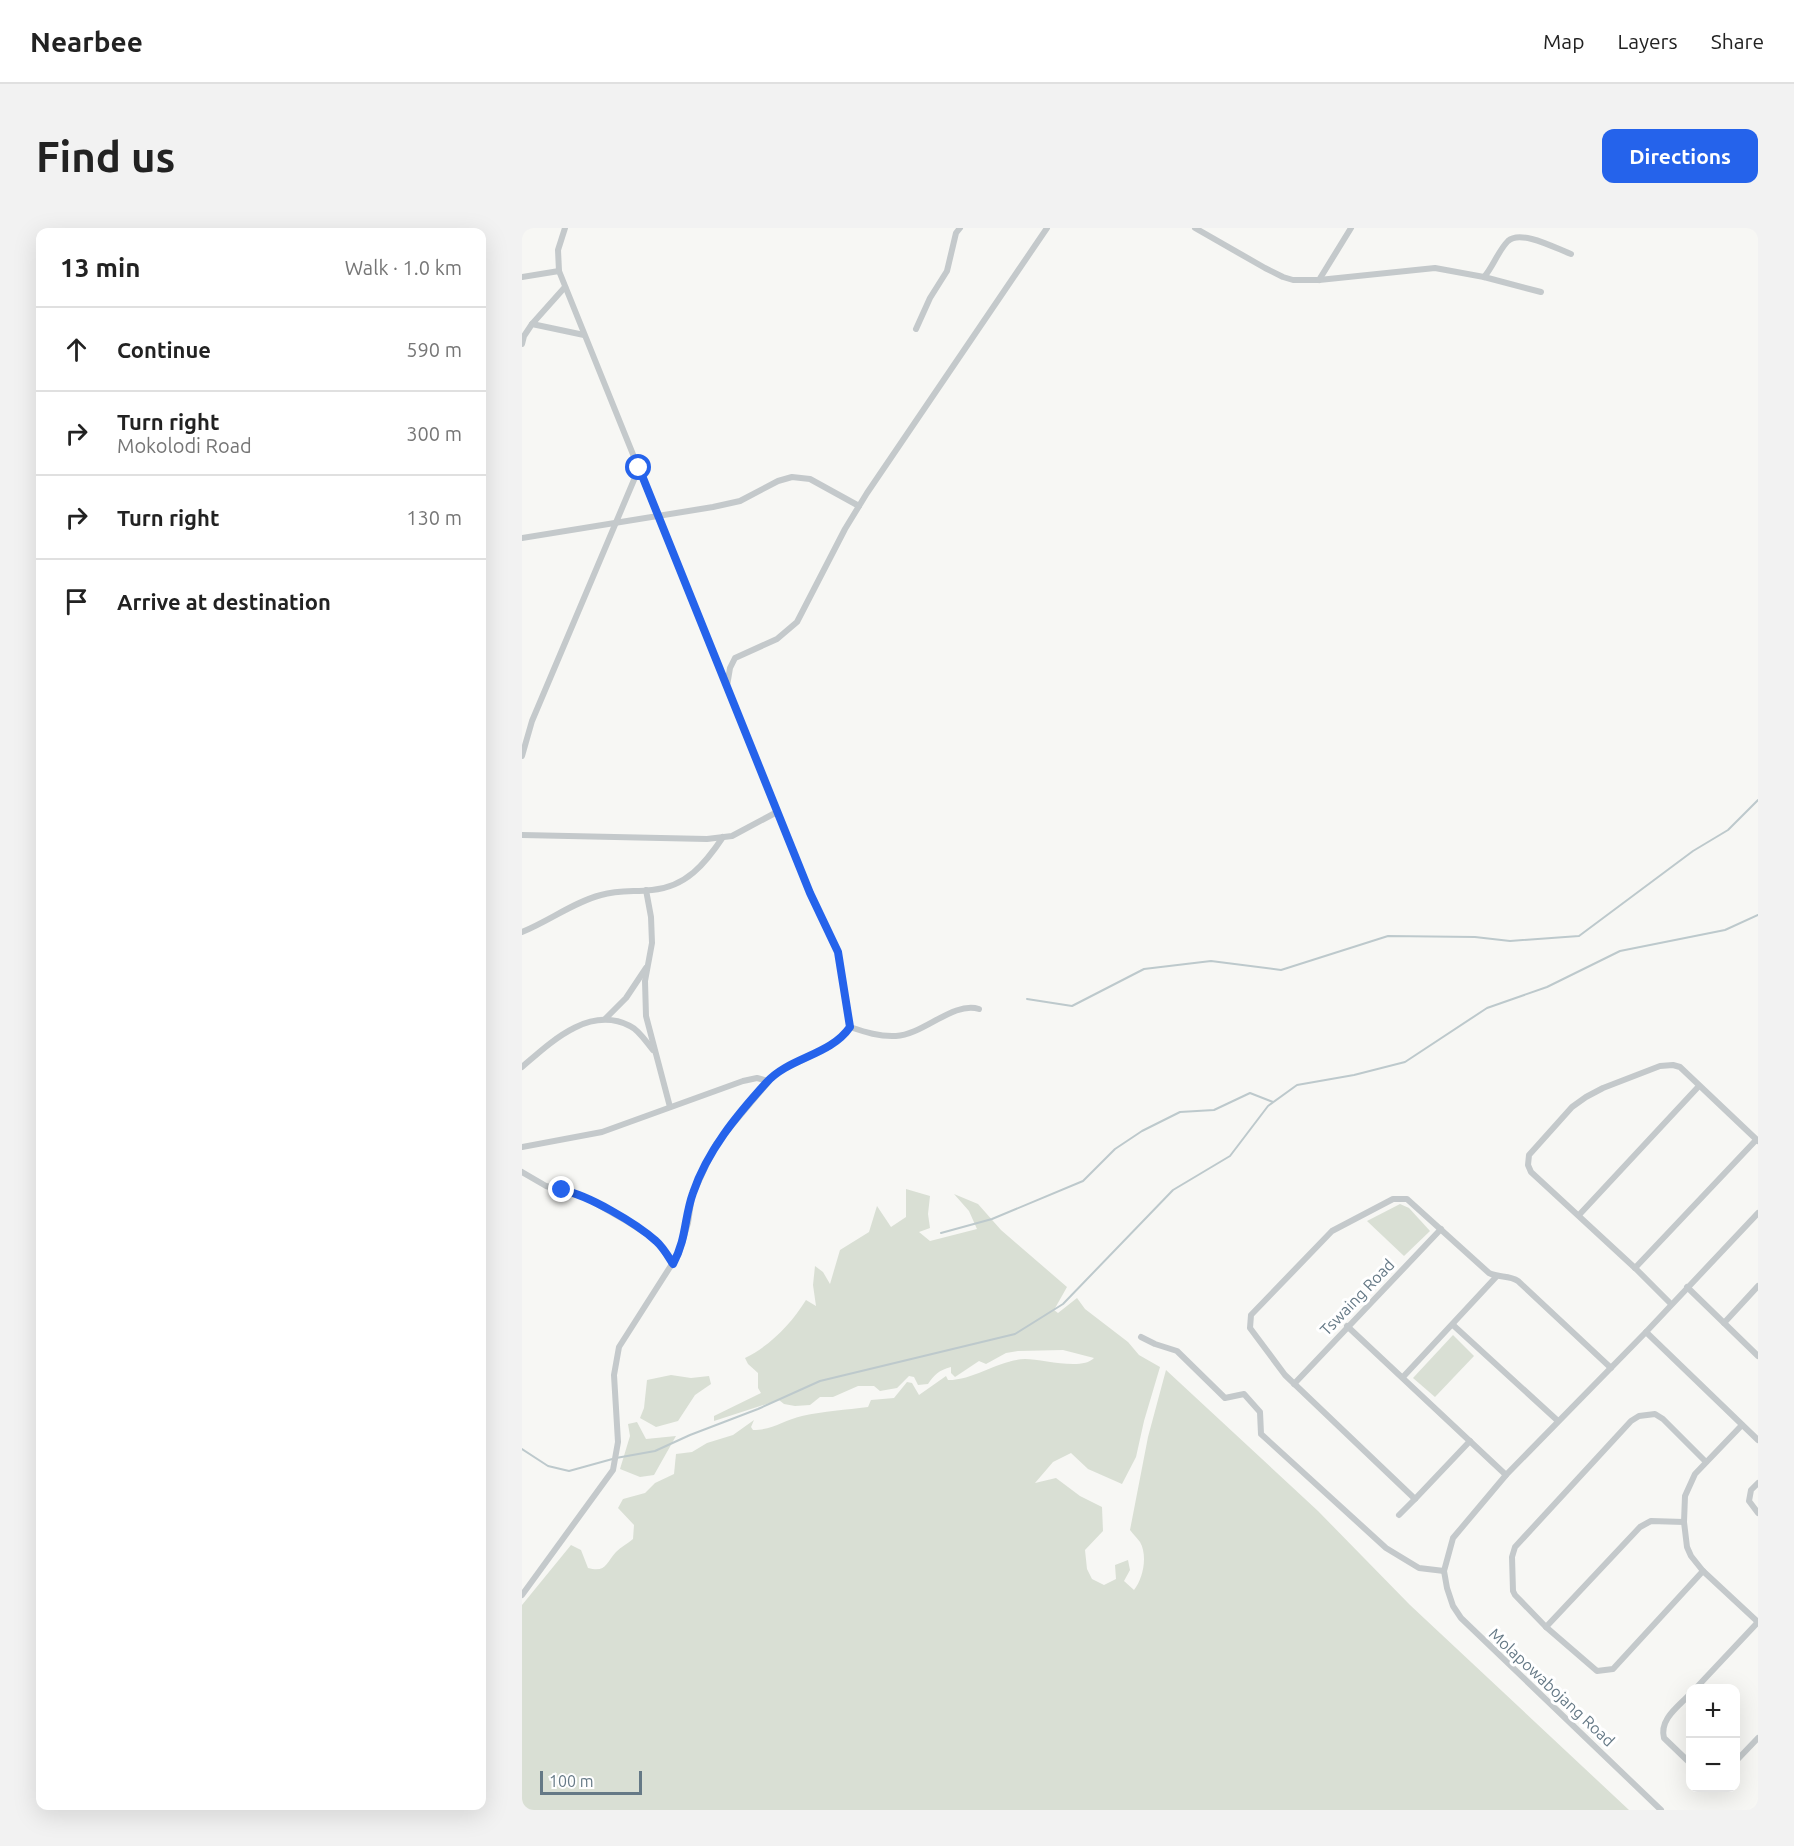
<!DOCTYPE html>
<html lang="en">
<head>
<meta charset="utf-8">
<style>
	:root { --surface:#fff; --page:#f2f2f2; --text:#222; --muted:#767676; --line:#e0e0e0; --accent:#2563eb }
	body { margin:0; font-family:Ubuntu,sans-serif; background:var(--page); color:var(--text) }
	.controls { position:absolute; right:18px; bottom:18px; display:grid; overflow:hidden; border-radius:12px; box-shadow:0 6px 24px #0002 }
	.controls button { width:54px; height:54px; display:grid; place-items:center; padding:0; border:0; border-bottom:2px solid var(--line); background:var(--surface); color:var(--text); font:30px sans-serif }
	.scale { position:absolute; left:18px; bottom:15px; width:102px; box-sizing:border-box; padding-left:6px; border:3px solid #657986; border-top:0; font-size:16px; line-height:21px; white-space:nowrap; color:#657986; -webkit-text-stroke:4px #fff; paint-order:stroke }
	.stop { position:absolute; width:18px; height:18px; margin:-14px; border:4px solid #2563eb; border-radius:50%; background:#fff }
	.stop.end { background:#2563eb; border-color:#fff; box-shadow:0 2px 6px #0008 }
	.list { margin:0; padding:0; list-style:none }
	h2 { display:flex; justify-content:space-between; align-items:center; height:78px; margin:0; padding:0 24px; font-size:26px }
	h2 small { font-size:20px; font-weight:400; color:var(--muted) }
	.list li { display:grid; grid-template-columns:39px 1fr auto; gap:18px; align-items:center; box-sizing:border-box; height:84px; padding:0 24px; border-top:2px solid var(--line) }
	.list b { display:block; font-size:22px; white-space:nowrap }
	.list p { margin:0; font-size:20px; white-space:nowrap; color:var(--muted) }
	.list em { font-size:20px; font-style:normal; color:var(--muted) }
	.icon { flex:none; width:33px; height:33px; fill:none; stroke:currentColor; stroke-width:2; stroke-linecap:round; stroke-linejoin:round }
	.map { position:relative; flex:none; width:1236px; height:1582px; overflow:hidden; border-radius:12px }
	header { display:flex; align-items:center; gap:36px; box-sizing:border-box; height:84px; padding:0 30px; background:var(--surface); border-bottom:2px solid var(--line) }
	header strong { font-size:28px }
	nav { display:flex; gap:33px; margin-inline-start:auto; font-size:21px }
	.intro { display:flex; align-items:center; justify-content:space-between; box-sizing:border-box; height:144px; padding:0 36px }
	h1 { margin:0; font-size:42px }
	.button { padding:15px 27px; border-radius:12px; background:var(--accent); color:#fff; font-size:21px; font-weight:700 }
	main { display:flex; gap:36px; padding:0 36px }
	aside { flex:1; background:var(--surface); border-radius:12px; box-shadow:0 6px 24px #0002 }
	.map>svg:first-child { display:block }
</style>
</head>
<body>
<header>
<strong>Nearbee</strong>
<nav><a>Map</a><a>Layers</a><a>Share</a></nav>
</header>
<div class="intro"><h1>Find us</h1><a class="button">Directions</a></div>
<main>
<aside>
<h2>13 min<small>Walk · 1.0 km</small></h2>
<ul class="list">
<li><svg class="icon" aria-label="ahead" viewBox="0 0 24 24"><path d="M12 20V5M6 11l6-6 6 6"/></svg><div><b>Continue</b></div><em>590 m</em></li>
<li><svg class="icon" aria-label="right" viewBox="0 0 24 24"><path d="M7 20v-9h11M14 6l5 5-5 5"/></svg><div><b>Turn right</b><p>Mokolodi Road</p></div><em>300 m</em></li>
<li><svg class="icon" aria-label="right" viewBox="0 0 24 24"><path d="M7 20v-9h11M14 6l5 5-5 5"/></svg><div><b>Turn right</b></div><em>130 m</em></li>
<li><svg class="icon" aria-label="arrive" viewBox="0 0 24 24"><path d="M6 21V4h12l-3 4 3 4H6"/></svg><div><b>Arrive at destination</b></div></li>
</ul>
</aside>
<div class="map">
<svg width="1236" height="1582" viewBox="0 0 1236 1582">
	<rect width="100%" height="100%" fill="#f7f7f4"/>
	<g fill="#d9dfd4">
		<path d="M384,961l24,7 -2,18 2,14 -11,4 11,9 47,-12 -8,-18 -15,-17 24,10 23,26 66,57 -13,23 4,3 19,-15 8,11 43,33 11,13 21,12 -16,54 -8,36 -14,27 -34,-15 -17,-16 -18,9 -18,21 21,-5 24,18 22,11 1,24 -18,19 2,19 5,10 12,6 12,-6 -1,-14 13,-5 2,10 -6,11 10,9c9,-11 14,-34 6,-48 -3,-4 -7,-8 -10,-12l18,-93 18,-67 152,141 92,94 219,205h-1107v-205l49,-60 10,5 7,18c18,5 18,-5 28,-16 5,-5 11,-8 17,-13l1,-14 -16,-17 5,-9 22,-6 10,-10 19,-9 2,-20 16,-2 15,-9 26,-8 21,-15 -3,7 2,3c20,0 31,-10 49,-14 22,-5 44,-6 66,-9l3,-7 23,-2 13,-16 5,1 7,12 27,-19 2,4c27,0 50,-20 77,-21 17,0 57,12 69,-1l-31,-8 -45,1 -12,2 -20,11 -7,-3 -24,16 -4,-4v-6c-12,3 -17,8 -23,17l-10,1 -4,-8 -5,-1 -12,12 -17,3 -6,-5h-16l-25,11h-13l-10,8 -15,1 -11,-2 -5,-4 -65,21v-5l47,-23 -3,-5v-15l-10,-9 -3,-6c26,-13 46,-34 61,-58l10,6 -3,-21 2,-19 8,6 7,12 10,-34 29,-18 8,-26 14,21 15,-10z"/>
		<path d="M878,976l9,4 21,23 -26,25 -37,-35z"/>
		<path d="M931,1107l21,21 -39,41 -22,-19z"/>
		<path d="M149,1147l20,3 18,-2 2,8 -16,11 -17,26 -22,6 -16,-9 4,-10 3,-28z"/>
		<path d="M115,1194l9,17 30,-3 -22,39 -14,2 -20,-8 10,-33 -2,-12z"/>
	</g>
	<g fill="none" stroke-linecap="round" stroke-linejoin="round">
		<g stroke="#bdc9cc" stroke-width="2">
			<path d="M505,771l45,7 72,-37 67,-8 70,9 107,-34 87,1 35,4 69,-5 114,-85 35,-21 30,-30"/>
			<path d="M419,1005l51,-14 91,-38 32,-32 27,-18 38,-19 34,-2 36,-17 23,9"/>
			<path d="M0,1221l26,17 21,5 47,-13 39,-7 35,-16 68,-26 62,-28 195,-47 48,-30 110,-114 57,-34 38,-50 29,-21 57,-10 51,-13 82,-54 60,-21 73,-36 105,-21 33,-15"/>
		</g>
		<g stroke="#c4c9cb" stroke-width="6">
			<path d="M43,0l-7,22 1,21 251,622 28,59 12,75"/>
			<path d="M673,0l70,40 18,9 10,3h26l116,-12 49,9 57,15"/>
			<path d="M0,49l37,-6"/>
			<path d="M962,49c9,-10 14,-26 24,-36 13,-12 49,8 63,13"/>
			<path d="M797,52l32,-52"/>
			<path d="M10,96l33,-37"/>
			<path d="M394,101l14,-31 17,-27 9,-38 4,-5"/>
			<path d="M0,116l2,-8 8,-12 52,11"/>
			<path d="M0,310l191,-31 27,-6 38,-20 14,-4 18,2 49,27"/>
			<path d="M205,458l3,-18 5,-10 42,-19 20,-17 48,-93 22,-36 180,-265"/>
			<path d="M0,528l10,-35 107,-253"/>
			<path d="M0,607l185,4 25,-3 45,-24"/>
			<path d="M124,662l5,27 1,26 -7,38 1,35 24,91"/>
			<path d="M0,704c27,-11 52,-30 79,-37 18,-5 33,-3 51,-5 34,-3 53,-26 71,-53"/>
			<path d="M83,791l21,-21 20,-30"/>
			<path d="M328,799c15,5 30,10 46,9 27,-1 57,-35 83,-27"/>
			<path d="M0,839c29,-25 67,-62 108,-41 9,4 17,17 23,24"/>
			<path d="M0,919l80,-15 141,-51 14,-3 11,3"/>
			<path d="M0,944l24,14 35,9 47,27 28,18 17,24"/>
			<path d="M1057,987l120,-129"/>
			<path d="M1113,1040l121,-128"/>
			<path d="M1165,1059l71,69"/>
			<path d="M1149,1076l-36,-36 -104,-96 -3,-7 1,-10 43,-48 14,-10 17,-9 57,-22 13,-1 7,2 78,74"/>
			<path d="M1202,1095l34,-37"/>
			<path d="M931,1097l105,96"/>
			<path d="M825,1098l159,149"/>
			<path d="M1124,1104l112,108"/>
			<path d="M619,1109l14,7 22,7 48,47 19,-4 16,18 1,22 125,114 33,20 25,3"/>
			<path d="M881,1149l93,-100"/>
			<path d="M772,1156l147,-155"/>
			<path d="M1220,1197l-47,49 -10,22 -1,26 3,25 4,9 12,15 55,51"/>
			<path d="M948,1213l-55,58 -130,-124 -35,-47 1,-13 81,-84 61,-32h14l82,74c10,5 20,2 29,8l93,87"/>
			<path d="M1236,1255l-7,7 -2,11 9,12"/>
			<path d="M877,1287l16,-16"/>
			<path d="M1181,1343l-90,98 -16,2 -51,-44 -31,-32 -2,-4 -1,-34 3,-10 116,-126 8,-5 16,-2 8,5 43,43"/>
			<path d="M0,1367l91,-125 5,-28 -4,-67 5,-28 60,-94 9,-30 4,-27 24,-52 60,-71 52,-26 13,-10 9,-10"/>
			<path d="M1024,1399l94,-100 11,-6 33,1"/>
			<path d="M1174,1460l62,-66"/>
			<path d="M1168,1466c-11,12 -31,25 -26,44l26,25"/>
			<path d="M1214,1533l22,-23"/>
			<path d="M1139,1582l-200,-192 -8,-12 -6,-18 -3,-17 9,-33 53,-63 140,-143 112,-119"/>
		</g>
	</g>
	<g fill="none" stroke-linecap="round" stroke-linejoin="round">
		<path stroke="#2563eb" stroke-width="8" d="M40,962c26,5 74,33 94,51 7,6 12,15 17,23 14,-26 11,-46 20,-71 14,-42 44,-78 73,-110 23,-26 64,-27 84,-56l-12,-75 -28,-59 -171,-425"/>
	</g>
	<g text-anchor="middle" stroke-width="6" stroke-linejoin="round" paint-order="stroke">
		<g font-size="16" fill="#657986" stroke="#fff">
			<text transform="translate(835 1069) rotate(-46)" y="6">Tswaing Road</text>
			<text transform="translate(1030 1459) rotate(43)" y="6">Molapowabojang Road</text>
		</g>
	</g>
</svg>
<div class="controls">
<button>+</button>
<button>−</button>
</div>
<div class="scale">100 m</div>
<div class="stop" style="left:117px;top:240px"></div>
<div class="stop end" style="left:40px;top:962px"></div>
</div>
</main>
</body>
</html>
